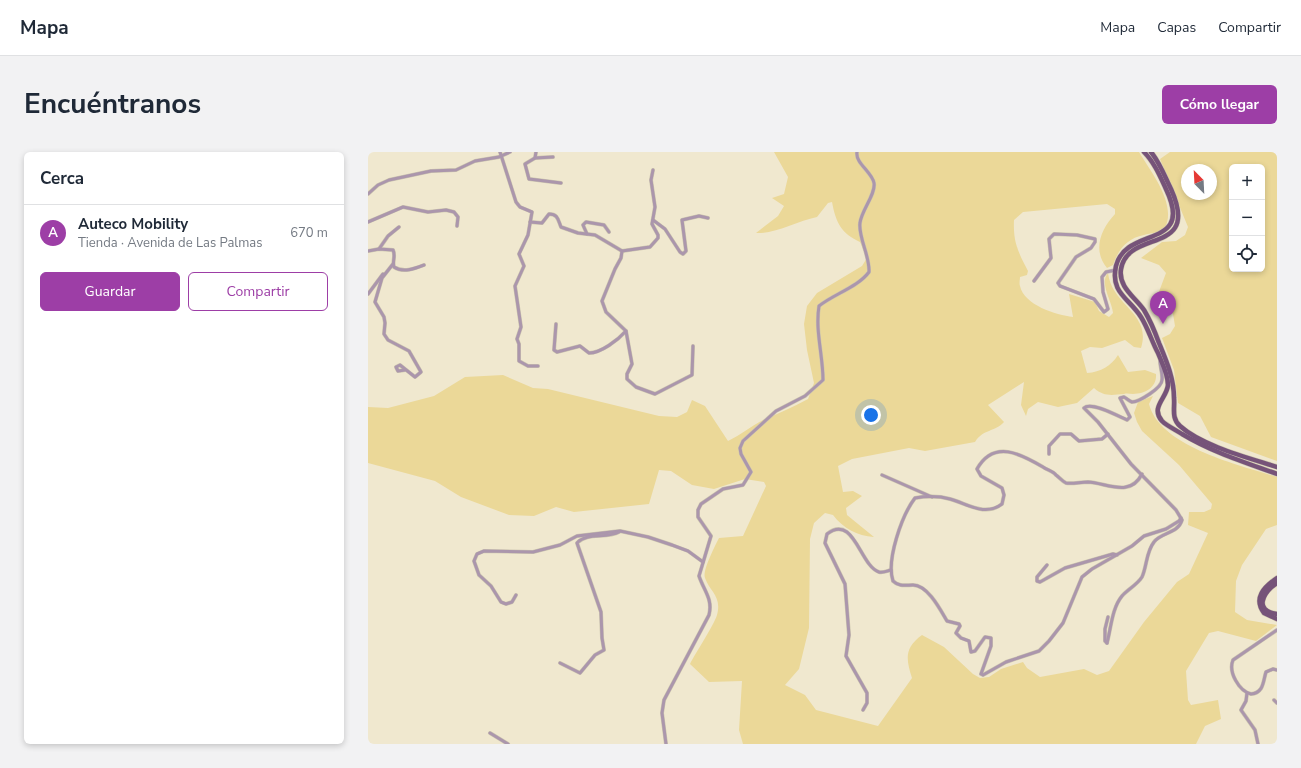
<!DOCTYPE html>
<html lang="es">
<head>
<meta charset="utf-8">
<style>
	:root { --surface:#fff; --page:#f2f2f3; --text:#1f2937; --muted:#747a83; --line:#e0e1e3; --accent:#9d3ea6 }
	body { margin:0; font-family:"Nunito Sans",sans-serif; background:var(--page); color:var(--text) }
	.controls { position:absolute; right:12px; top:12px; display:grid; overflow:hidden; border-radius:6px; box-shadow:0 2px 6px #0003 }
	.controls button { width:36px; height:36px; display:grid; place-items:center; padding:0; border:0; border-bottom:1px solid var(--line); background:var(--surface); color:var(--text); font:20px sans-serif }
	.compass { position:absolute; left:813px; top:12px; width:36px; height:36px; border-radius:50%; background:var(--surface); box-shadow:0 2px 6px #0003; rotate:336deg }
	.you { position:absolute; left:503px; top:263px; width:14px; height:14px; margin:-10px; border:3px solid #fff; border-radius:50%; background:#1a73e8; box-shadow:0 0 0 6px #1a73e833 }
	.badge { display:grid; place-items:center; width:26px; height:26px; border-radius:50%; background:var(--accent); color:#fff; font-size:13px; font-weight:700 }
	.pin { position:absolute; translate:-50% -33px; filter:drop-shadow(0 1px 2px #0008) }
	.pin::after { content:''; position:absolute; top:21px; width:14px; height:12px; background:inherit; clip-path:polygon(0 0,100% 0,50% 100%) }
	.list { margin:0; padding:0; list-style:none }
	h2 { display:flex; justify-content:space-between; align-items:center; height:52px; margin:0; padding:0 16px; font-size:17px }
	h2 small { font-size:13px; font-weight:400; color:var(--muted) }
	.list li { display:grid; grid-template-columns:26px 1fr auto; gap:12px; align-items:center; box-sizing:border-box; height:56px; padding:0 16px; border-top:1px solid var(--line) }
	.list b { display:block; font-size:15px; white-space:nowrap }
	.list p { margin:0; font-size:13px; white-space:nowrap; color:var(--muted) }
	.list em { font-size:13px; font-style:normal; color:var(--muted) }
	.actions { display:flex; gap:8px; padding:12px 16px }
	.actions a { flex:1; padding:9px 0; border:1px solid var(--accent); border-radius:6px; text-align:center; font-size:14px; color:var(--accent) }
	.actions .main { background:var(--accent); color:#fff }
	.icon { flex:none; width:22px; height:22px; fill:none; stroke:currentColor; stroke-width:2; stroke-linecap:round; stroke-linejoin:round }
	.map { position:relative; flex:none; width:909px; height:592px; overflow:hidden; border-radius:6px }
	header { display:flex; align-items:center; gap:24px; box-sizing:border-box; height:56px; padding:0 20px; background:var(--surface); border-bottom:1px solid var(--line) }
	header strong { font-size:19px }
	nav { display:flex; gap:22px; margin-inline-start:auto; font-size:14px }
	.intro { display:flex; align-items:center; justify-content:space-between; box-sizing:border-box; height:96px; padding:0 24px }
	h1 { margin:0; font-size:28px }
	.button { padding:10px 18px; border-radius:6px; background:var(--accent); color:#fff; font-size:14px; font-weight:700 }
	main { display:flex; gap:24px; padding:0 24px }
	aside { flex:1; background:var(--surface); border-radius:6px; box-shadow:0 2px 6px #0003 }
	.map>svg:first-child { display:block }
</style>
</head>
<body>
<header>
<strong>Mapa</strong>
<nav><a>Mapa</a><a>Capas</a><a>Compartir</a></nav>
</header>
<div class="intro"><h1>Encuéntranos</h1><a class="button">Cómo llegar</a></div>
<main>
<aside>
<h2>Cerca<small></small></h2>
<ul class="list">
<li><span class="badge">A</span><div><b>Auteco Mobility</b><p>Tienda · Avenida de Las Palmas</p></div><em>670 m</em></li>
</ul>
<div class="actions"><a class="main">Guardar</a><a>Compartir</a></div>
</aside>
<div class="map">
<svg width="909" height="592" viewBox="0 0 909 592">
	<rect width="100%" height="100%" fill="#f0e8cf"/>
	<g fill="#ebd898" fill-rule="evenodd">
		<path d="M406,0h365c12,20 38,52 26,76 -7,5 -14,5 -21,7 -17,3 -26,15 -31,30l-6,3c-15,-18 -6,-39 8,-54v-5l-8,-5 -84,8 -9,8c-1,22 4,32 14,51l-1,4 -7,2c0,2 -1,7 0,9 4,19 36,29 53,31l-4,-23 26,8 4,9 10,6 4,-4c-1,-12 -14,-30 -5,-40 4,33 44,40 33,75l-7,-1 -9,-7 -23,8 -12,-1 -9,4 6,22c14,-1 24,-7 31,-18l10,17 17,-2 11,4c1,13 -10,20 -23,20 -3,0 -6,-1 -9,0 -12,1 -20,3 -30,-6l-17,15 -19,4 -20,-5 -10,7 -2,7 -5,-11 3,-23 -36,23 16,17c-9,10 -21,7 -29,20l-50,9 -16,-3 -57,11 -14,7 5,26 10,-1 9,5 -16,12 1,7 27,22c-17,-1 -31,-9 -41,-22l-8,-2 -11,10 -4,16 -1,89 -10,41 -14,16 20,10 11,15 62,16 34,-48c-6,-19 -8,-30 10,-43l22,12 29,27 7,4 9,-1 12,-8 22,-7 4,6 13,9 44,-8 13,6 12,-4 35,-49 33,-40 12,-8 19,-41 -20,-8 1,-13h15l7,-3 1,-5 -33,-39 -37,-34 -5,-9 -3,-9 4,-11 15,-6 -4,8c11,43 91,61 128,73v48l-11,4 -24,36 -6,16 -1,31 12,8 30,5 -21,16 -38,-10 -9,2 -23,38 2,29 3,5 27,-5 3,19 -16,7 -9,18h-453l-4,-14 3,-49 -33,1 -19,-18c6,-12 23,-37 27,-49 5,-19 -7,-23 -12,-37 -3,-7 10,-32 14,-40l24,-2 23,-50 -2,-4 -19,-3 -31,10 -22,-4 -21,-14 -12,-1 -10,34 -75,8 -18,-5 -22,9 -25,-1 -48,-18 -26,-16 -67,-18v-56l20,1 46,-12 31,-19 38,-2 30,13 15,1 111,27 18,1 10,-5 5,-12 13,6 23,35c13,-6 23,-15 35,-21 16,-7 30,-13 45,-21l6,-16 -7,-33 -3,-26 3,-18 10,-13 45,-27 5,-8 -7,-16c-19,-9 -24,-19 -28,-40l-4,1 -11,14c-20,4 -41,17 -61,16l22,-17 6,-10 -12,-8 12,-4 4,-17z"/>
		<path d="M802,0h107v309l-66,-24 -11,-21 -22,-13 -4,-33 -12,-32 8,-4 5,-8 -2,-12 -16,-17 9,-24 -7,-8 -18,-7 21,-16 14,-1 9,-6 3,-8 -28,-68zM864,15h30v102h-30zM819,18h24v24h-24z"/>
	</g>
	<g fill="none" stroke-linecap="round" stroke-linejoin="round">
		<g stroke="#ccc5af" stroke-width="4">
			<g id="minor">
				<path d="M132,0l16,50 4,5 12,5 -4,23 -9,19 5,12 -9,20 6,41 -4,12 2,5v17l9,5h10"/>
				<path d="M168,0l-1,6 -10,6 4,15 32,4"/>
				<path d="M167,6l18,-1"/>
				<path d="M0,42l10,-9 11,-5 42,-9 25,-1 19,-9 24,-4 11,-5"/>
				<path d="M285,68l12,9 15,23 3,2 3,-3 -4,-31 17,-4 9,2"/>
				<path d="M0,70l35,-15 25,5 18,-2 8,2 4,5 -1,9"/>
				<path d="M162,70l12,1 7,-9c9,0 9,6 12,13l17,6 17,2 27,16 -1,7 -6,11 -13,32 4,11 20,19 6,33 -5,10v5l9,8 19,7 37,-19 1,-29"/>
				<path d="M219,82l-4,-9 3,-3 18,3 5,7"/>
				<path d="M11,97l9,-13 11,-9"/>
				<path d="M0,99l11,-2 14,1c3,6 -1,11 1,17 9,6 20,2 30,-2"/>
				<path d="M254,99l28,-4 8,-9v-3l-6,-11 3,-17 -4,-27 2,-10"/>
				<path d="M25,112l-11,14 -7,24 9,15 1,6 -1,11 4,6 21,11 12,21 -6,5 -15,-12 -4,2 2,4 7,-1"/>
				<path d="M666,129l17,-23 -2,-19 5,-5 23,1 18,4v3l-4,6 -15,9 -18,26 2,3 34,13 10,13 4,-3 -5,-17 -1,-15 4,-5 10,-2"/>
				<path d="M0,142l15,-20"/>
				<path d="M188,172l-2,26 3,2 23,-6 9,7c12,0 29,-13 37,-22"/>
				<path d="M681,302v-8l11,-12h11l8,7 23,-2 6,-5"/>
				<path d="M774,322c-12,24 -35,9 -54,8 -8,0 -15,2 -22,1 -4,-2 -6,-5 -10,-8 -3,-4 -9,-5 -13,-8 -22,-13 -49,-28 -66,2l4,7 21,12 2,7 -2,9c-17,13 -34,0 -52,-5 -11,-3 -23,-3 -35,-1 -13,17 -29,62 -22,83 6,6 13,4 20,4 15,0 28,26 34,36l12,3 1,2 -4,7 5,5 8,3 2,11 4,-1 10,-14 6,1v8l-10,28 2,1 23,-13 33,-11 10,-10 14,-18 19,-46 10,-8 40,-23 12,-10 22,-7 13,-8 2,-3"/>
				<path d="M514,323l50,22"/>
				<path d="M679,413l-10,12v4l3,1 25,-14 48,-14 4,1"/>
				<path d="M148,443l-4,7 -6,2 -5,-2 -10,-16 -12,-11 -5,-14 3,-7 7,-3 49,1 27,-7 17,-9 43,-5 28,6 24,8 16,6 15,11"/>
				<path d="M909,478l-44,30c-5,12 6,31 18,34 13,-1 12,-13 15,-22l7,-3 4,1"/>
				<path d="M739,491c4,-15 5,-35 15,-47 6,-7 15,-11 20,-19 5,-11 4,-25 12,-35 7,-10 24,-8 28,-22l-6,-10 -45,-46 -33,-42 -14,-14c7,-7 34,8 43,12l3,-3 -10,-19 4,-1c2,1 5,4 8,5 7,0 30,-14 30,-22 1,-6 -2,-13 -2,-19"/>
				<path d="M739,491l-2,-2v-12l3,-12"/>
				<path d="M192,511l20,10 15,-18 9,-5 -2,-12 -1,-26 -24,-69c10,-11 29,-4 42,-11"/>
				<path d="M879,541l-1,8 -5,9 14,20 3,14"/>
				<path d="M906,548l3,3"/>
				<path d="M495,558l4,-7v-10l-21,-37 3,-21 -4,-51 -20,-41 2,-9c27,-21 33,32 52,38 4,1 8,-1 12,-2"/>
				<path d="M122,581l18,11"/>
				<path d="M298,592l-4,-31 2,-13 45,-85c4,-16 -5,-24 -10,-39l12,-40 -13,-19v-7l3,-6 22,-15 20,-4 8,-13 -10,-18 -1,-6 3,-7 33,-30 29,-15 18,-16c0,-25 -8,-49 -4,-74 15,-12 39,-19 50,-34 1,-16 -11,-35 -9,-49 1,-12 16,-29 14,-40 -2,-11 -19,-20 -17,-31"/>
			</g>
		</g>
		<g stroke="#ccc5af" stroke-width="5.5">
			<g id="primary">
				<path d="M776,0c10,10 16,24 22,37 29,61 -40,36 -50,77 -6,27 13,32 25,51 7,11 11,25 17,36 4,10 10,21 10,32 -1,13 -18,22 -6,36 5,5 14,9 20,13 30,18 62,28 95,40"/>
				<path d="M783,0c9,11 14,25 20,37 30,67 -43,39 -50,80 -3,18 14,28 23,41 6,10 11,22 15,33 7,17 15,35 15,55 1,10 -3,20 6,28 22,20 69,32 97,41"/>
				<path d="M909,426c-13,9 -24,20 -13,35l13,6"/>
				<path d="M909,431c-14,9 -24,28 0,31"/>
			</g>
		</g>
		<use href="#minor" stroke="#ab96ac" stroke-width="3"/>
		<use href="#primary" stroke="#765379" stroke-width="4.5"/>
	</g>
</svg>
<div class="controls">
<button>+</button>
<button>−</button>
<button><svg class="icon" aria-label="locate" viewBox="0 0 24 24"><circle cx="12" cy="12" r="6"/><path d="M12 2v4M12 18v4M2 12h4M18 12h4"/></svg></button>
</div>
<svg class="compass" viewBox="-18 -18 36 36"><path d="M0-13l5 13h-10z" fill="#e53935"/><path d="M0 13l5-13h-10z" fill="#747a83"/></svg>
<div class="you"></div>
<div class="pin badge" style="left:795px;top:172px">A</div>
</div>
</main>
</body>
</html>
